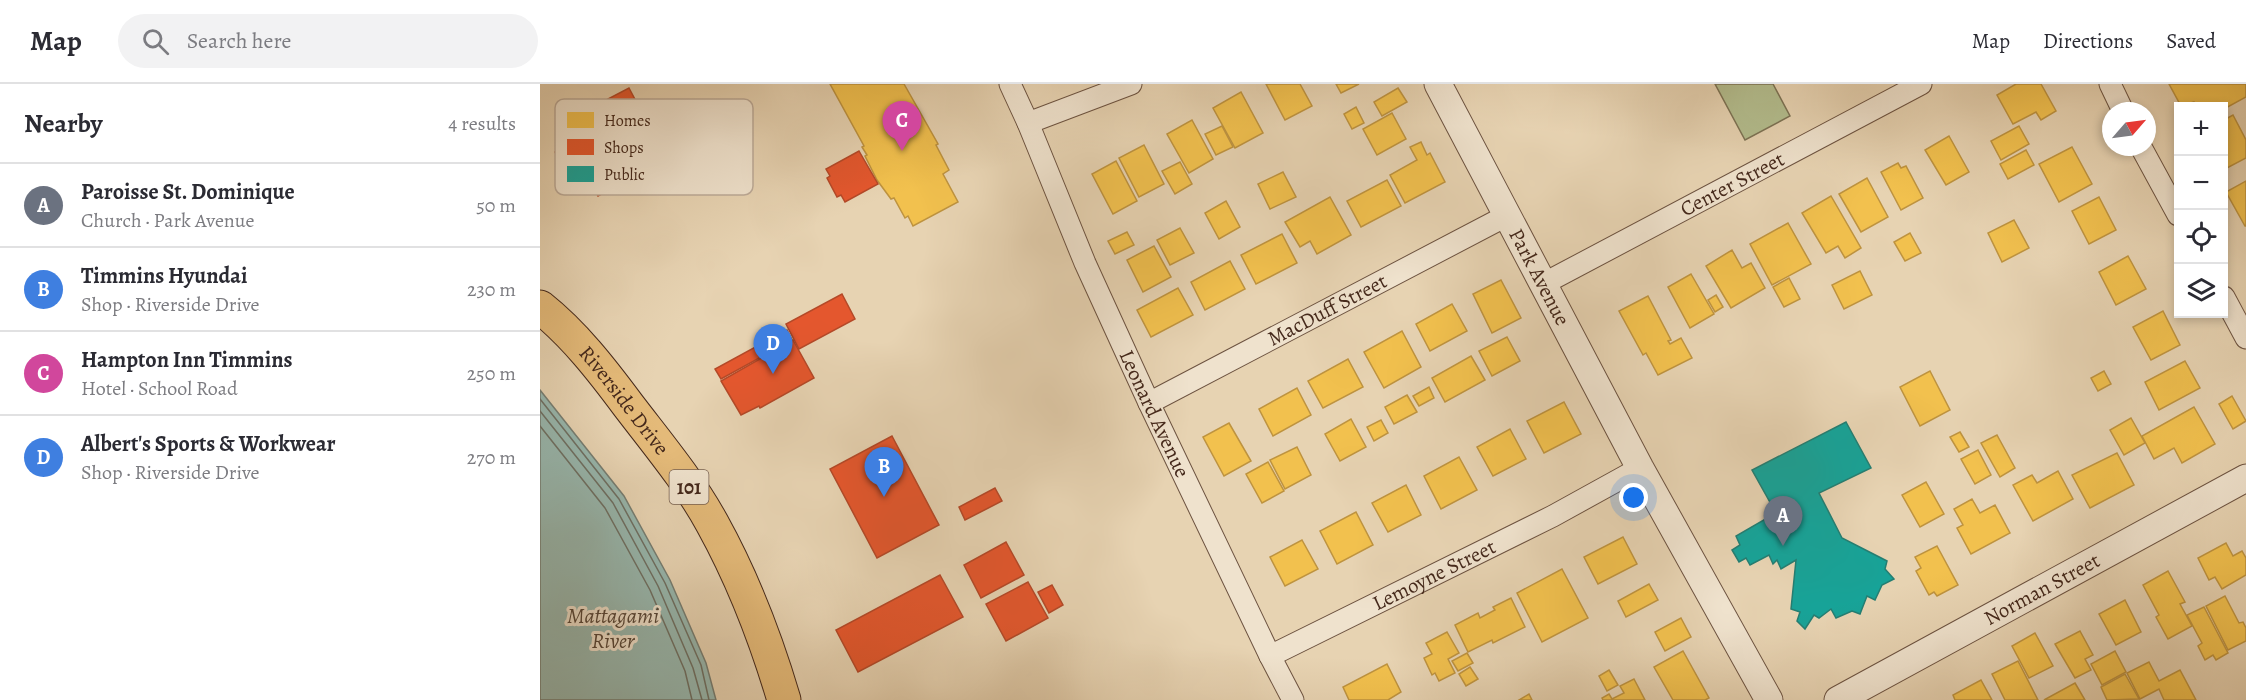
<!DOCTYPE html>
<html lang="en">
<head>
<meta charset="utf-8">
<style>
	:root { --surface:#fff; --page:#f2f2f3; --text:#2b2b33; --muted:#7c7c81; --line:#e1e1e2; --accent:#d93025 }
	body { margin:0; font-family:Alegreya,serif; background:var(--page); color:var(--text) }
	.controls { position:absolute; right:18px; top:18px; display:grid; overflow:hidden; border-radius:0px; box-shadow:0 3px 9px #0003 }
	.controls button { width:54px; height:54px; display:grid; place-items:center; padding:0; border:0; border-bottom:2px solid var(--line); background:var(--surface); color:var(--text); font:30px sans-serif }
	.compass { position:absolute; left:1562px; top:18px; width:54px; height:54px; border-radius:50%; background:var(--surface); box-shadow:0 3px 9px #0003; rotate:62deg }
	.you { position:absolute; left:1094px; top:414px; width:21px; height:21px; margin:-15px; border:4px solid #fff; border-radius:50%; background:#1a73e8; box-shadow:0 0 0 9px #1a73e833 }
	.badge { display:grid; place-items:center; width:39px; height:39px; border-radius:50%; background:var(--accent); color:#fff; font-size:20px; font-weight:700 }
	.pin { position:absolute; translate:-50% -50px; filter:drop-shadow(0 2px 3px #0008) }
	.pin::after { content:''; position:absolute; top:32px; width:21px; height:18px; background:inherit; clip-path:polygon(0 0,100% 0,50% 100%) }
	.list { margin:0; padding:0; list-style:none }
	h2 { display:flex; justify-content:space-between; align-items:center; height:78px; margin:0; padding:0 24px; font-size:26px }
	h2 small { font-size:20px; font-weight:400; color:var(--muted) }
	.list li { display:grid; grid-template-columns:39px 1fr auto; gap:18px; align-items:center; box-sizing:border-box; height:84px; padding:0 24px; border-top:2px solid var(--line) }
	.list b { display:block; font-size:22px; white-space:nowrap }
	.list p { margin:0; font-size:20px; white-space:nowrap; color:var(--muted) }
	.list em { font-size:20px; font-style:normal; color:var(--muted) }
	.icon { flex:none; width:33px; height:33px; fill:none; stroke:currentColor; stroke-width:2; stroke-linecap:round; stroke-linejoin:round }
	.map { position:relative; flex:none; width:1706px; height:616px; overflow:hidden }
	header { display:flex; align-items:center; gap:36px; box-sizing:border-box; height:84px; padding:0 30px; background:var(--surface); border-bottom:2px solid var(--line) }
	header strong { font-size:28px }
	nav { display:flex; gap:33px; margin-inline-start:auto; font-size:21px }
	.search { width:420px; height:54px; background:var(--page); display:flex; align-items:center; gap:15px; box-sizing:border-box; padding:0 21px; border-radius:33px; color:var(--muted); font-size:22px }
	main { display:flex }
	aside { flex:1; background:var(--surface) }
	.map>svg:first-child { display:block }
</style>
</head>
<body>
<header>
<strong>Map</strong>
<div class="search"><svg class="icon" aria-label="search" viewBox="0 0 24 24"><circle cx="10" cy="10" r="6"/><path d="M15 15l6 6"/></svg>Search here</div>
<nav><a>Map</a><a>Directions</a><a>Saved</a></nav>
</header>
<main>
<aside>
<h2>Nearby<small>4 results</small></h2>
<ul class="list">
<li><span class="badge" style="background:#6b7280">A</span><div><b>Paroisse St. Dominique</b><p>Church · Park Avenue</p></div><em>50 m</em></li>
<li><span class="badge" style="background:#3f7fe0">B</span><div><b>Timmins Hyundai</b><p>Shop · Riverside Drive</p></div><em>230 m</em></li>
<li><span class="badge" style="background:#d1479c">C</span><div><b>Hampton Inn Timmins</b><p>Hotel · School Road</p></div><em>250 m</em></li>
<li><span class="badge" style="background:#3f7fe0">D</span><div><b>Albert's Sports &amp; Workwear</b><p>Shop · Riverside Drive</p></div><em>270 m</em></li>
</ul>
</aside>
<div class="map">
<svg width="1706" height="616" viewBox="0 0 1706 616">
	<rect width="100%" height="100%" fill="#e7d3b2"/>
	<filter id="stains"><feTurbulence type="fractalNoise" baseFrequency=".00333" numOctaves="4"/><feColorMatrix values="0 0 0 0 .2 0 0 0 0 .09 0 0 0 0 .02 0 0 0 .5 -.17"/></filter>
	<radialGradient id="worn" r=".72"><stop offset=".6" stop-color="#630" stop-opacity="0"/><stop offset="1" stop-color="#630" stop-opacity=".3"/></radialGradient>
	<path fill="#b3bd8e" stroke="#7c7254" stroke-width="1.5" d="M1175,0h58l17,32 -45,24z"/>
	<path fill="#97b7ae" stroke="#767e73" stroke-width="1.5" d="M0,306l84,106 46,84 36,83 10,37h-176z"/>
	<g fill="#f2c14e" stroke="#be933f" stroke-width="1.5">
		<path d="M290,0h74l34,60 -2,1 13,25 -6,4 15,28 -45,24 -5,-10 -3,2 -11,-20 -3,1 -14,-19 -12,-24 2,-1 -5,-8 2,-1z"/>
		<path d="M726,0h34l12,22 -27,14z"/>
		<path d="M796,0h23l-18,9z"/>
		<path d="M1476,0h25l15,27 -15,9 -5,-8 -23,12 -16,-29z"/>
		<path d="M1629,0h77v13l-22,12v-3h-28l-2,-4 -13,4z"/>
		<path d="M858,4l9,14 -25,14 -8,-14z"/>
		<path d="M701,8l22,41 -28,15 -22,-40z"/>
		<path d="M816,23l8,16 -12,6 -8,-15z"/>
		<path d="M852,29l14,26 -29,16 -14,-26z"/>
		<path d="M1693,31l13,25v18l-19,10 -3,-6v-42z"/>
		<path d="M652,36l21,39 -24,14 -22,-39z"/>
		<path d="M682,42l11,21 -17,8 -11,-21z"/>
		<path d="M1479,42l10,18 -28,16 -10,-19z"/>
		<path d="M1409,52l20,36 -23,13 -21,-35z"/>
		<path d="M881,58l6,13 3,-2 15,29 -40,21 -15,-28 27,-15 -7,-13z"/>
		<path d="M604,61l20,39 -25,13 -20,-39z"/>
		<path d="M1532,63l20,37 -33,18 -20,-38z"/>
		<path d="M1486,66l8,15 -26,14 -8,-15z"/>
		<path d="M576,77l21,40 -24,13 -21,-40z"/>
		<path d="M640,78l12,22 -17,10 -13,-23z"/>
		<path d="M1358,79l3,5 5,-2 17,32 -22,12 -20,-38z"/>
		<path d="M743,88l13,25 -26,12 -12,-25z"/>
		<path d="M1327,94l21,39 -27,15 -22,-38z"/>
		<path d="M847,96l14,26 -40,21 -14,-26z"/>
		<path d="M1706,97v45h-1l-19,-34z"/>
		<path d="M1291,112l30,52 -16,10 -7,-12 -12,7 -24,-40z"/>
		<path d="M790,113l21,38 -34,19 -7,-13 -10,6 -15,-25z"/>
		<path d="M1559,113l17,33 -27,14 -17,-33z"/>
		<path d="M686,117l14,26 -21,12 -14,-26z"/>
		<path d="M1474,136l15,28 -27,14 -14,-29z"/>
		<path d="M1248,139l23,41 -39,21 -22,-41z"/>
		<path d="M640,144l14,25 -24,12 -13,-25z"/>
		<path d="M587,148l7,13 -19,9 -7,-13z"/>
		<path d="M1370,149l11,20 -16,8 -11,-19z"/>
		<path d="M742,150l15,29 -41,21 -15,-29z"/>
		<path d="M614,162l17,31 -28,15 -16,-32z"/>
		<path d="M1192,166l10,18 9,-5 14,25 -34,20 -25,-42z"/>
		<path d="M1588,172l18,33 -30,16 -17,-33z"/>
		<path d="M690,177l15,28 -40,21 -14,-28z"/>
		<path d="M1320,187l12,24 -28,14 -12,-24z"/>
		<path d="M1151,190l23,40 -24,14 -22,-41z"/>
		<path d="M1249,194l11,21 -16,8 -11,-20z"/>
		<path d="M961,196l20,38 -29,15 -19,-39z"/>
		<path d="M638,204l15,27 -42,22 -14,-27z"/>
		<path d="M1176,211l7,12 -8,5 -7,-12z"/>
		<path d="M1108,212l23,44 -3,1 2,3 11,-6 11,20 -34,17 -12,-22 -3,2 -24,-44z"/>
		<path d="M912,220l15,27 -37,20 -14,-27z"/>
		<path d="M1623,227l17,34 -29,15 -18,-33z"/>
		<path d="M862,247l19,36 -37,21 -20,-36z"/>
		<path d="M967,253l13,24 -28,15 -13,-25z"/>
		<path d="M931,272l14,24 -40,22 -13,-24z"/>
		<path d="M808,275l15,28 -40,21 -15,-27z"/>
		<path d="M1645,277l15,27 -41,22 -14,-28z"/>
		<path d="M1390,287l20,39 -30,16 -20,-39z"/>
		<path d="M1564,287l7,13 -13,7 -7,-13z"/>
		<path d="M889,303l5,11 -15,8 -6,-10z"/>
		<path d="M757,304l14,27 -38,21 -14,-27z"/>
		<path d="M867,311l10,17 -23,12 -9,-17z"/>
		<path d="M1692,312l14,25 -13,8 -14,-25z"/>
		<path d="M1024,318l17,32 -37,19 -17,-32z"/>
		<path d="M1654,323l21,37 -33,19 -8,-15 -20,11 -12,-23z"/>
		<path d="M1591,334l14,25 -21,12 -14,-25z"/>
		<path d="M811,335l15,28 -26,14 -15,-27z"/>
		<path d="M841,336l7,13 -14,8 -7,-14z"/>
		<path d="M689,339l22,38 -27,15 -21,-39z"/>
		<path d="M970,345l16,30 -33,17 -16,-29z"/>
		<path d="M1420,348l9,15 -10,5 -9,-15z"/>
		<path d="M1457,351l18,33 -15,9 -19,-34z"/>
		<path d="M757,363l14,28 -26,14 -15,-29z"/>
		<path d="M1438,366l13,25 -16,9 -14,-25z"/>
		<path d="M1577,369l17,32 -44,23 -18,-33z"/>
		<path d="M919,373l18,33 -36,19 -17,-33z"/>
		<path d="M728,378l16,29 -22,12 -16,-29z"/>
		<path d="M1518,387l15,28 -40,22 -20,-36 19,-10 5,8z"/>
		<path d="M1386,398l18,32 -24,13 -18,-32z"/>
		<path d="M866,401l15,30 -33,17 -16,-29z"/>
		<path d="M1432,415l8,14 15,-8 15,28 -39,21 -14,-26 6,-3 -9,-16z"/>
		<path d="M816,428l17,33 -36,19 -17,-33z"/>
		<path d="M1083,453l14,27 -39,20 -14,-27z"/>
		<path d="M762,456l16,29 -33,17 -15,-29z"/>
		<path d="M1686,459l7,13 9,-5 4,7v17l-24,14 -7,-12 -6,3 -11,-22z"/>
		<path d="M1397,462l21,39 -21,11 -3,-4 -5,3 -13,-24 5,-3 -6,-11z"/>
		<path d="M1022,485l26,49 -46,24 -25,-49z"/>
		<path d="M1628,487l17,31 -5,2 12,22 -24,13 -12,-22 3,-2 -16,-30z"/>
		<path d="M1109,500l9,16 -32,17 -8,-16z"/>
		<path d="M1685,512l14,27 4,-1 3,6v13l-18,9 -22,-44z"/>
		<path d="M971,514l14,29 -32,16 -1,-3 -24,12 -13,-27 23,-12 2,5 15,-8 -2,-3z"/>
		<path d="M1585,516l16,32 -25,13 -17,-31z"/>
		<path d="M1664,523l24,46 -12,7 -3,-5 -8,5 -7,-14 4,-3 -15,-28z"/>
		<path d="M1141,534l10,19 -26,14 -10,-19z"/>
		<path d="M1540,547l13,24 -8,4 6,11 -16,8 -20,-34z"/>
		<path d="M907,548l12,21 -11,6 7,14 -16,8 -4,-8 -3,2 -8,-17 8,-4 -6,-11z"/>
		<path d="M1495,549l18,33 -24,12 -17,-32z"/>
		<path d="M1143,567l26,47 -4,2h-32l-19,-33z"/>
		<path d="M1575,567l11,21 -24,13 -11,-21z"/>
		<path d="M927,569l6,10 -15,8 -6,-10z"/>
		<path d="M1478,577l20,39h-33l-13,-26z"/>
		<path d="M1609,578l10,19 21,-11 16,30h-32l-5,-11 -19,10 -13,-26z"/>
		<path d="M847,580l14,28 -13,8h-39l-6,-13z"/>
		<path d="M930,583l8,12 -12,7 -7,-12z"/>
		<path d="M1069,586l9,15 -11,6 -8,-15z"/>
		<path d="M1585,590l14,25 -32,1 -6,-13z"/>
		<path d="M1094,595l11,21h-42l-1,-2 7,-4 3,5 12,-6 -4,-7z"/>
		<path d="M1441,596l11,20h-37l-2,-5z"/>
		<path d="M1535,599l10,17h-41z"/>
		<path d="M989,610l3,6h-13z"/>
	</g>
	<g fill="#e4572e" stroke="#b44928" stroke-width="1.5">
		<path d="M89,4l37,70 -10,5 2,5 -24,13 -2,-3 -34,18 -19,-36 -16,8 -8,-16 15,-9 -10,-19z"/>
		<path d="M319,67l19,33 -33,18 -4,-7 -4,2 -10,-19 3,-2 -4,-7z"/>
		<path d="M302,210l13,25 -56,30 -13,-25z"/>
		<path d="M247,246l5,10 -71,39 -6,-10z"/>
		<path d="M253,256l21,38 -54,30 -1,-2 -18,9 -20,-34z"/>
		<path d="M352,352l47,89 -62,33 -47,-89z"/>
		<path d="M455,404l7,13 -37,19 -6,-13z"/>
		<path d="M466,458l18,33 -43,23 -17,-33z"/>
		<path d="M400,491l23,42 -105,55 -22,-42z"/>
		<path d="M488,498l20,36 -42,23 -20,-37z"/>
		<path d="M512,501l11,20 -14,8 -11,-21z"/>
	</g>
	<path fill="#17a398" stroke="#247e72" stroke-width="1.5" d="M1306,338l25,46 -52,25 23,45 45,23 -2,8 9,10 -12,6 -7,15 -8,-4 -7,18 -8,-3 -16,7 -5,-9 -12,9 -5,-3 -9,14 -8,-8 3,-9 -9,-3 5,-49 -15,9 -4,-9 -4,4 -4,-9 -19,10 -4,-7 -7,4 -7,-12 8,-5 -4,-9 40,-23 -24,-43z"/>
	<g fill="none" stroke-linecap="round" stroke-linejoin="round">
		<g stroke="#6e7064" stroke-width="1.5">
			<path d="M0,315l79,100 46,84 36,82 8,35"/>
			<path d="M0,327l73,92 45,83 35,82 9,32"/>
			<path d="M0,342l65,82 45,82 35,81 7,29"/>
		</g>
		<g stroke="#6d5341" stroke-width="23">
			<g id="minor">
				<path id="s1" d="M470,0l18,39 57,140 64,140 121,253 23,44"/>
				<path d="M1570,0l13,27"/>
				<path d="M488,39l103,-39"/>
				<path d="M1601,63l37,68"/>
				<path id="s2" d="M1003,200l378,-200"/>
				<path d="M1684,213l22,41"/>
				<path id="s3" d="M609,319l357,-187"/>
				<path id="s4" d="M730,572l283,-140 87,-48"/>
			</g>
		</g>
		<g stroke="#6d5341" stroke-width="29">
			<g id="tertiary">
				<path id="s5" d="M898,0l202,384 129,232"/>
				<path id="s6" d="M1298,616l408,-222"/>
			</g>
		</g>
		<g stroke="#44281b" stroke-width="35">
			<g id="primary">
				<path id="s7" d="M0,223c34,27 62,63 88,98 29,38 61,76 84,118 31,56 54,116 72,177"/>
			</g>
		</g>
		<use href="#minor" stroke="#efe2cd" stroke-width="21"/>
		<use href="#tertiary" stroke="#efe2cd" stroke-width="27"/>
		<use href="#primary" stroke="#e4ba79" stroke-width="33"/>
	</g>
	<g text-anchor="middle" stroke-width="6" stroke-linejoin="round" paint-order="stroke">
		<rect fill="#efe2cd" stroke="#776050" stroke-width="1.5" x="129.5" y="386" width="39" height="34" rx="4.5"/>
		<g font-size="20" font-weight="bold" fill="#44281b">
			<text x="149" y="410">101</text>
		</g>
		<g font-size="21" fill="#44281b" stroke="#efe2cd">
			<text dy="7" stroke="none"><textPath href="#s2" startOffset="214">Center Street</textPath></text>
			<text dy="7" stroke="none"><textPath href="#s5" startOffset="218">Park Avenue</textPath></text>
			<text dy="7" stroke="none"><textPath href="#s3" startOffset="201">MacDuff Street</textPath></text>
			<text dy="7" stroke="none"><textPath href="#s7" startOffset="126">Riverside Drive</textPath></text>
			<text dy="7" stroke="none"><textPath href="#s1" startOffset="360">Leonard Avenue</textPath></text>
			<text dy="7" stroke="none"><textPath href="#s4" startOffset="183">Lemoyne Street</textPath></text>
			<text dy="7" stroke="none"><textPath href="#s6" startOffset="232">Norman Street</textPath></text>
		</g>
		<g font-size="22" font-style="italic" fill="#554538" stroke="#efe2cd">
			<text x="73" y="539">Mattagami<tspan x="73" dy="25">River</tspan></text>
		</g>
	</g>
	<rect x="15" y="15" width="198" height="96" rx="9" fill="#efe2cd" stroke="#bcaa98" stroke-width="1.5"/>
	<rect x="27" y="28" width="27" height="16" fill="#f2c14e"/>
	<rect x="27" y="55" width="27" height="16" fill="#e4572e"/>
	<rect x="27" y="82" width="27" height="16" fill="#17a398"/>
	<g font-size="16" fill="#44281b">
		<text x="64" y="42">Homes</text>
		<text x="64" y="69">Shops</text>
		<text x="64" y="96">Public</text>
	</g>
	<rect width="100%" height="100%" filter="url(#stains)"/>
	<rect width="100%" height="100%" fill="url(#worn)"/>
</svg>
<div class="controls">
<button>+</button>
<button>−</button>
<button><svg class="icon" aria-label="locate" viewBox="0 0 24 24"><circle cx="12" cy="12" r="6"/><path d="M12 2v4M12 18v4M2 12h4M18 12h4"/></svg></button>
<button><svg class="icon" aria-label="layers" viewBox="0 0 24 24"><path d="M12 4l9 5-9 5-9-5zM3 14l9 5 9-5"/></svg></button>
</div>
<svg class="compass" viewBox="-18 -18 36 36"><path d="M0-13l5 13h-10z" fill="#e53935"/><path d="M0 13l5-13h-10z" fill="#7c7c81"/></svg>
<div class="you"></div>
<div class="pin badge" style="left:1243px;top:462px;background:#6b7280">A</div>
<div class="pin badge" style="left:344px;top:413px;background:#3f7fe0">B</div>
<div class="pin badge" style="left:362px;top:67px;background:#d1479c">C</div>
<div class="pin badge" style="left:233px;top:290px;background:#3f7fe0">D</div>
</div>
</main>
</body>
</html>
